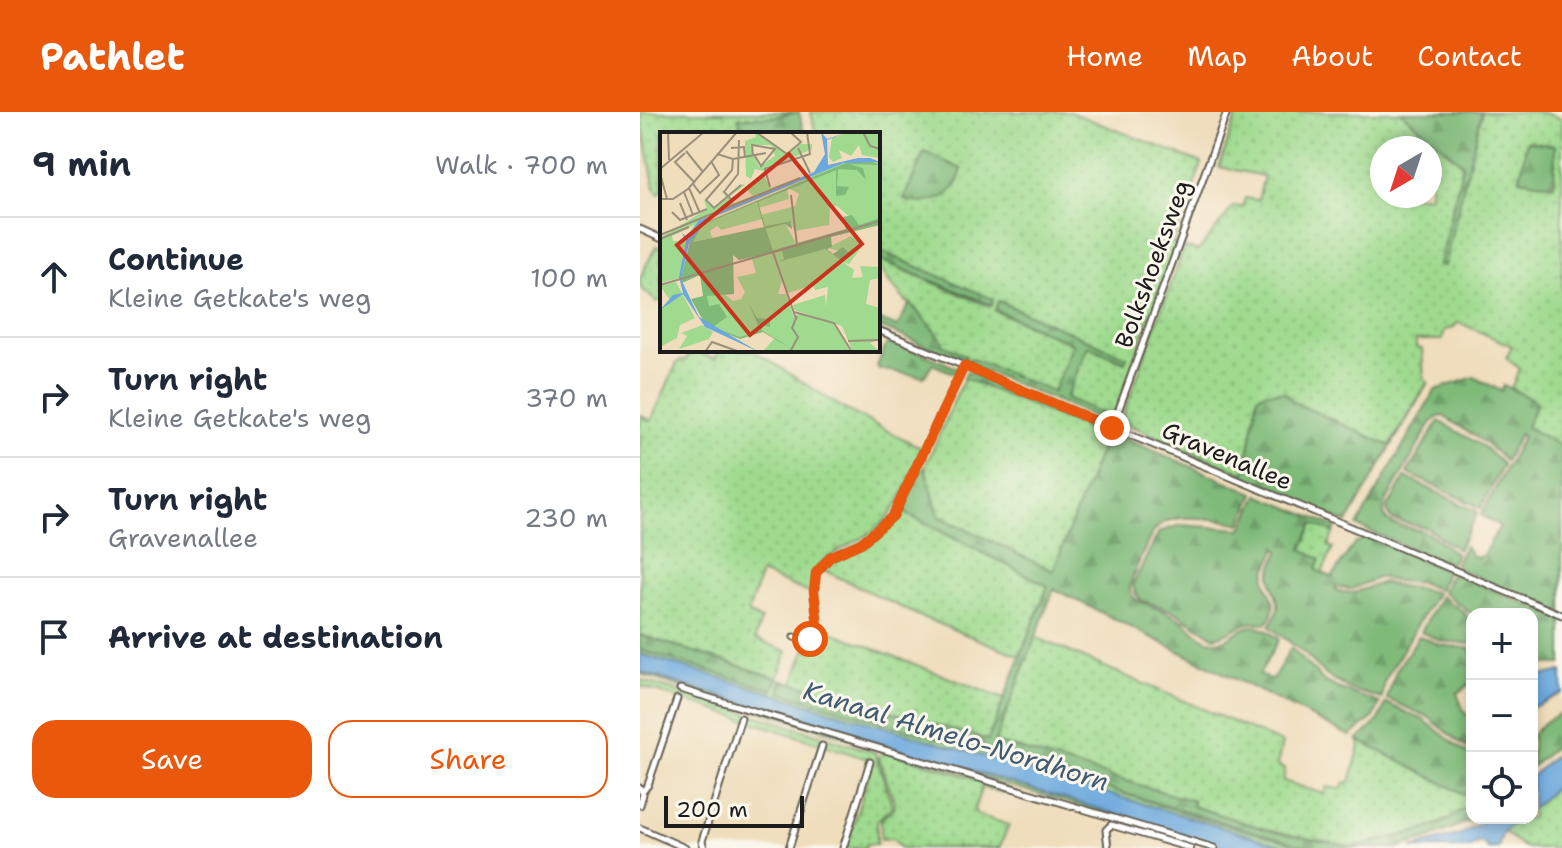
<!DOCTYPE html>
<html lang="en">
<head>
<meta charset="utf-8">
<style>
	:root { --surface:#fff; --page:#f6f6f7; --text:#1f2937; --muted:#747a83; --line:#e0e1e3; --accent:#ea580c }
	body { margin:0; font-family:"Shantell Sans",sans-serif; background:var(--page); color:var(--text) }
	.controls { position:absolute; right:24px; bottom:24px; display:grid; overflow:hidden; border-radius:16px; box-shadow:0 4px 12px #0003 }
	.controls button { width:72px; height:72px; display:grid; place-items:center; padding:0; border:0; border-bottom:2px solid var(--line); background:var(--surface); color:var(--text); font:40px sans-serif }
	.compass { position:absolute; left:730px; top:24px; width:72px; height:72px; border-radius:50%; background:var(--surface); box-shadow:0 4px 12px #0003; rotate:219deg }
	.scale { position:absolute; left:24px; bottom:20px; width:140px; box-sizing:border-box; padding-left:8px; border:4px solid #1c1c1c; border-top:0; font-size:22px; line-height:28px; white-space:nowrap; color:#1c1c1c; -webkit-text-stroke:6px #fbf7ec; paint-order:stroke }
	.stop { position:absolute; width:24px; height:24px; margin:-18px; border:6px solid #ea580c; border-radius:50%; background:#fff }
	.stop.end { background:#ea580c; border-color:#fff; box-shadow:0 2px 8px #0008 }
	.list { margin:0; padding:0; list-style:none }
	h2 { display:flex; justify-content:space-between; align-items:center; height:104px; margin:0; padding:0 32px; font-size:34px }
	h2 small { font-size:26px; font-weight:400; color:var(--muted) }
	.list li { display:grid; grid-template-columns:52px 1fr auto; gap:24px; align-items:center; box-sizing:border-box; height:120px; padding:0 32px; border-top:2px solid var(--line) }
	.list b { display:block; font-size:30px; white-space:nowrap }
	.list p { margin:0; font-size:26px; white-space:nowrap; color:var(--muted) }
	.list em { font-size:26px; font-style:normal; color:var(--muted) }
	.actions { display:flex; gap:16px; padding:24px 32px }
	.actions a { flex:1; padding:18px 0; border:2px solid var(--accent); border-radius:24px; text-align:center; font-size:28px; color:var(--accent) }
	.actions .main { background:var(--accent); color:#fff }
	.icon { flex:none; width:44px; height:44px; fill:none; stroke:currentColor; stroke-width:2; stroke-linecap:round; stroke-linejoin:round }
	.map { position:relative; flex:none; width:922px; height:736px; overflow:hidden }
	header { display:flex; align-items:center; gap:48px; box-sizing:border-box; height:112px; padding:0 40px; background:var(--accent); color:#fff }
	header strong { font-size:38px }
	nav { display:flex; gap:44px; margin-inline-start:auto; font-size:28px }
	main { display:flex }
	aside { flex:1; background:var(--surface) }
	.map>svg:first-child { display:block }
</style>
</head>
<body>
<header>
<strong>Pathlet</strong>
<nav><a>Home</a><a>Map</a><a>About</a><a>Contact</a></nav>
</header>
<main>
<aside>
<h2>9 min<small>Walk · 700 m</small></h2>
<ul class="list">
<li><svg class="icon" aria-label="ahead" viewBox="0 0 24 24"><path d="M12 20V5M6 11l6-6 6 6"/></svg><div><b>Continue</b><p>Kleine Getkate's weg</p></div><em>100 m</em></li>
<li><svg class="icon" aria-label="right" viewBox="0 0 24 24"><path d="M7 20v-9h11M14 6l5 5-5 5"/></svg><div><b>Turn right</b><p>Kleine Getkate's weg</p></div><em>370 m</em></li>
<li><svg class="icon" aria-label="right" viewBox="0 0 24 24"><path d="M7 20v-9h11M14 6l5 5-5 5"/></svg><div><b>Turn right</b><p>Gravenallee</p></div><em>230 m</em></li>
<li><svg class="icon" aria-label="arrive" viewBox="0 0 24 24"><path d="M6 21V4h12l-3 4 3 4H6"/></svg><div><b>Arrive at destination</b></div></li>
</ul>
<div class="actions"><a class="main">Save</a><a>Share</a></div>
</aside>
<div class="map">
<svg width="922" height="736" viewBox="0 0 922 736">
	<defs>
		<pattern id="grass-dots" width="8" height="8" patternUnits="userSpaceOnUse" patternTransform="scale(2)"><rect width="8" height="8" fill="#9fda8e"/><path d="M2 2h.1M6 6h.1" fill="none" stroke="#88ba7a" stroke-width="1.8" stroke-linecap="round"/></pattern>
		<pattern id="forest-firs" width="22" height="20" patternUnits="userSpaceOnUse" patternTransform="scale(2)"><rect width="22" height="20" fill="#7fba79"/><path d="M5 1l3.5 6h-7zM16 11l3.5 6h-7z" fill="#6d9f68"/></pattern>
	</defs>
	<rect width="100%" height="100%" fill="#fbf7ec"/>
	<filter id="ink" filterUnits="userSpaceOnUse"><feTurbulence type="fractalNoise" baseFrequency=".0125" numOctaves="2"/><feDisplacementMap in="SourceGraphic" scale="16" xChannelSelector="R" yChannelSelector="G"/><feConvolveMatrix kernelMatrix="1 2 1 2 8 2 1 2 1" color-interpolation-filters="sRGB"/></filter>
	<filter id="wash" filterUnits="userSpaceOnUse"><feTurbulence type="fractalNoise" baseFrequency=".006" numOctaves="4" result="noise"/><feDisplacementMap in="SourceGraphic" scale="32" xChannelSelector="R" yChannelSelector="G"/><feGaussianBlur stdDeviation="1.8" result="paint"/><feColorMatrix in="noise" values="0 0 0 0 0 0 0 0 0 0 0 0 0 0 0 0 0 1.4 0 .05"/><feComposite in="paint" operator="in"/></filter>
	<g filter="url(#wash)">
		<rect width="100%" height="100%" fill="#efddbb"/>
		<g fill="url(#grass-dots)" stroke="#5e7b55" stroke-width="2" fill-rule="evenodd">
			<path d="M0,0h154l-20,5h-35l3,17h-80v55l-3,5 -4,-5z"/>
			<path d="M171,0h259l132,51 -29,80 3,2 -63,173 -47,-20 22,-52 36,16 -41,-24 -84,-37 -4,10 79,33 -21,49 -82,-34 -3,5 -4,-2 2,-6 -23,-11v-4c-14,-18 -65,-63 -65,-82l112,48 3,-8 -115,-49v-116h-62z"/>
			<path d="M598,0h163l62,52 -24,100 20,-65 23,-87h59l21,7v327l-37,-19 12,-24 -26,-15 9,-19 -14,-11 6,-12 -54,-24 -5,6 -8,2 -3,10h-26v8l6,1 2,30 4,3 -38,64 -97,-44 -8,-10h-19l-8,4 -13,78 -56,-24 -4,4 -6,-2 3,-4 -61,-27 63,-173 15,2 35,-44 8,2 3,-10 13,2 6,-24 -45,-9zM887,29l28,4 -2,40 -33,-6zM742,36h48v48h-48z"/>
			<path d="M16,134l6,2v51l-5,3 -17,-15v-9z"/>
			<path d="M51,238l24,9 5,-9h33l91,59 78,39c-9,21 -20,55 -36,72 -26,29 -74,27 -74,74l-51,-21 -13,40 13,7 -6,19 32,12 -9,27 5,2 -3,6 427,134 102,28h-18l-48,-13 -603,-181v-4l133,40 4,-12 -137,-43v-220l11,6 25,-56 3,-4 7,-1z"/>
			<path d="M324,266l111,46 3,-5 5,2 -1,6 23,11 -52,134 -114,-56 -14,-49z"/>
			<path d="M259,398l149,76 -28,70 -103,-41 -96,-46c23,-24 61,-26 78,-59z"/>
			<path d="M673,411l21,9 -6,14 5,2 -11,25 -7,-3 -14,-20z"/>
			<path d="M179,515l185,72 -16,41 -195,-57 12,-33 6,1z"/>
			<path d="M395,525l247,106 -5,23 8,3 -2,12 41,13 3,-7 15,2 2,-6 6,-1 10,-36 -2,-6 114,58v4l-24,18 -24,10 -70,17 -80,-15 -83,-26 2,-4 -199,-60z"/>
			<path d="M0,560l39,12 550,164h-10l-517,-154 -62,-20z"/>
			<path d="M0,568l235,72 17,54 -15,15v23h-11v4h-20l26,-84 -1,-4 -231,-74z"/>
			<path d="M242,638l124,38 -2,5 -22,-6 -8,23 4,5 31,10 -10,23h-98l-8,-10 -12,1v-20l13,-11v-6l-15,-44z"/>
			<path d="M922,668v68h-37l-22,-17 18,-13h11v-9z"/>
		</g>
		<g fill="url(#forest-firs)" stroke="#4e6b4a" stroke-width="2">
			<path d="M159,0l5,22h-62l-4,-17h36z"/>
			<path d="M761,0h81l-38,154 -5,-1 24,-101z"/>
			<path d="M887,29l28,4 -1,40 -34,-6z"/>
			<path d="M284,40l38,17c-2,6 -4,14 -8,19 -9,14 -37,18 -50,11z"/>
			<path d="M238,138l115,49 -1,6 -114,-46z"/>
			<path d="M358,189l129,56 -2,5 -37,-16 -22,52 47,20 -3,5 -142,-59 2,-6 83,34 20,-48 -78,-34z"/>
			<path d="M270,191l33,38v4l23,11 -2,6 -86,-36v-7l19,8z"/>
			<path d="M249,227l70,30 -3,5 -24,-10 -8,13 -45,-8 -2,-3z"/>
			<path d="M327,259l111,48 -2,5 -112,-46z"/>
			<path d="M834,265l27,14 3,-6 33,17 -11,25 36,19v167l-108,-46 11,-21 6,9 6,3 6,-3 17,-29 -19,-11 42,-79 -3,-2 -15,27 -18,-17 -44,-28 -5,1 -7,6 -43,75c-16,32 18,26 37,34 11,4 21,15 31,22l-6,11 -93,-39 78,-136z"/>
			<path d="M788,270l-81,141 -162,-69 3,-4 57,23 13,-77 8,-4h19l8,10 97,44z"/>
			<path d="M443,309l171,72 -13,31c-16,-5 -51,-8 -67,-5 -17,4 -22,14 -29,29 -29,63 -14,44 33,70 12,6 21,22 36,23 26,2 26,-33 65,-2l-20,36 13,5 19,-32 33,33 13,7 43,15 -6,14 -24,19 -296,-147 -59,153 198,59 -1,5 82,26 80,15 70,-17 24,-10 24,-18v16h4l-47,20 -32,10h-88l-529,-156 3,-12 205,60 60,-154 -149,-76 19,-37 7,-6 14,49 114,55 52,-133 -24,-11z"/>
			<path d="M799,309l45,26 19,18 -22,43 -74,-35z"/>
			<path d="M765,365l73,35 -20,38 -31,-22 -34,-8 -4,-4 -2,-7z"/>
			<path d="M618,383l78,32 -2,5 -21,-8 -11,25 18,10 -4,11 16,7 22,-33 12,-7 81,34 -9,19 -15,-7 -29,-2 -15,-4 -27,12 -17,-2 1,4 17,2 30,-11c17,7 36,4 53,11l-51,87 -3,19 -32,-10 -23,-13 -22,-22 -36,-28c18,-25 4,-27 2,-50 -1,-7 6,-18 8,-25l-3,-4c-1,9 -8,16 -10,25 -4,20 19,28 0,52 -27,-6 -30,9 -52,13l-39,-25 -34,-12 -6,-7 -2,-9 26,-52 22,-7 61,4z"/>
			<path d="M811,461l111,45v46h-30v-50h-60l-30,-22z"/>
			<path d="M800,484c26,19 32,14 32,48l-31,-3 -20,-9z"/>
			<path d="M0,523l138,43 -5,12 -133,-40z"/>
			<path d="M779,524l21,9 32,4c0,21 6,34 -15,44l8,21 7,2v36l-45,-36 -40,-17 9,-28z"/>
			<path d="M746,591l38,17 48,37v41l-114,-58 21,-20z"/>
			<path d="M922,600v28l-30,27v-32l11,-12z"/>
		</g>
		<g fill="#6ca8dd" stroke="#44627c" stroke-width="2">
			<path d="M0,542l651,194h-62l-589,-176z"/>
			<path d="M922,559v22l-30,15v-30z"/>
			<path d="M922,637v31l-30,29v-33z"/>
			<path d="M849,706h32l-18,13 -5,17h-11l-3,-5 -5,-1 -11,6h-56l49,-14z"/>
		</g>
	</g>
	<g filter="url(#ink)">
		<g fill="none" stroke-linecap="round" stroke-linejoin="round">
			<g stroke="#666054" stroke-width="9">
				<g id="minor">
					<path d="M0,117l22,10"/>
					<path d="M238,218l684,285"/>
					<path d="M472,316l115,-316"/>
					<path d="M154,525l13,4 9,-11 2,-5 -4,-34 2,-18 14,-16 31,-14 32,-27 71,-150"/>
					<path d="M40,577l534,159"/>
					<path d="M0,676l3,6 -3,11"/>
					<path d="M3,679l5,-6 29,-86"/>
					<path d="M0,716l45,20"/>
					<path d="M64,736l-2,-7 39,-123"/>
					<path d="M149,736l33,-102"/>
					<path d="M203,736l27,-86"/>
					<path d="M468,736l-2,-18 5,-5 79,23"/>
				</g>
			</g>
			<use href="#minor" stroke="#fff" stroke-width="5"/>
		</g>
	</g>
	<g fill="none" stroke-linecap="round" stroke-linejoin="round" filter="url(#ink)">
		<path stroke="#ea580c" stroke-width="10" d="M170,527l8,-14 -4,-34 2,-18 14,-16 31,-14 32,-27 71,-150 148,62"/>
	</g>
	<g text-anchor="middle" stroke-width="6" stroke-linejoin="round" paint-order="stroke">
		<g font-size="24" fill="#1c1c1c" stroke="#fbf7ec">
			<text transform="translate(513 152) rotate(-70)" y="8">Bolkshoeksweg</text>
			<text transform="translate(587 344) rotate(23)" y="8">Gravenallee</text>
		</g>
		<g font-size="26" font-style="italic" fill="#405b73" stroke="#fbf7ec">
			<text transform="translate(316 624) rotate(17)" y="9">Kanaal Almelo-Nordhorn</text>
		</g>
	</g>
	<g transform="translate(20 20)">
		<rect width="220" height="220" fill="#efddbb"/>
		<path d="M95,0l33,22 13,-10h11v5l-49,22 -8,-2 -4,10 -5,-3 -1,-35 11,-4zM90,13h21l4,11 -16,11zM190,0h30v26l-18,-3 -3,-10 -8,11 -12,-6 3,8 -9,4 -4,-5 3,-19zM202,28l18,2 -1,58 -20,5 -22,-19 -7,1 -1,18 -35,6 -3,-10 -26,5 -3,-7 -41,11 -4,-4 -7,5 2,7 -20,4 9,-16 13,-7 73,-30 2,10 -30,9 2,7 34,-9 4,-12 -12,-7 -73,30 -12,7 -11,14 -5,25 4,-26 10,-12 8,-6 136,-56zM103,41l7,15 41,-14 -103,42 -20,20 6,-11 -22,11 1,5h13l-7,37 -19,5v-45l47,-29 -3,-9 9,7 14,-9 -8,-11 9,10 14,-13 3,1 -16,12 5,6 19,-7 -8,-8zM125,92l11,19 -23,7 -7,-21zM191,104l12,9 -14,19 -6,-2 11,8 -2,8 11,-1 -3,-11 20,1v11l-10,2 -4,24 14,4v31l-10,4 10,9h-27l-11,-26 -48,-16 -1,-5 32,-10 1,12 2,-20 -13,3 -2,-5 -25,8 -14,-40 8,-2 3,9 14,-4 -13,2 -2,-8 18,-5 17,4 -19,5 25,-5 17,12 7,-8 -22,-5zM113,121l9,28 -4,13h8l8,24 5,-5 34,10 18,29h-89l13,-14 -14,-9 -21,8 -28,-10 -5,-31 16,-3 10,8 8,-2 4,-7 -8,-15 19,-4 -4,-14zM16,150l19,36 -15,7 -3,13 -17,9v-37l10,-10 -10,-14zM42,193l11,7 -4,7 -30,10 8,-13 -6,-3z" fill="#9fda8e" fill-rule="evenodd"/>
		<path d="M206,28l14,5 -31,-1 14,4 3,12 -9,-10 -19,-1 -1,17 12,1 -4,8 -9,1v-26l-78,32 7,24 26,-5 1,8 -7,-5 -19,5 7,21 73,-21 -3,-12 9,-2 7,10 21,-7v7l-49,12 1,10 -5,2 6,5 10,-7 6,6 -7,8 -17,-12 -47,13 6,-3 -2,-8 -43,9 -6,-5 1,39 -27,2 2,10 10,-2 8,13 -14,10 27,10 20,-7 -11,-26 8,14 13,1v8l-8,-2v5l35,22 -34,-20 -23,7 -32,-13 -4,-4 -13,-23 12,-3 -3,-21 -18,8 -1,-5 9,-36 12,-18 144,-61zM97,70l7,25 -71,15 9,-17z" fill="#7fba79" fill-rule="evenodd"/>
		<path d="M161,0l6,7 20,-7 -20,8 1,25 30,-7h12l10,4 -36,1 -136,56 -19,24 -8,36 18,38 60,35 -54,-25 -22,-33 -23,16 13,-15 10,-2 -4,-16 7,-36 -4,-8 6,5 10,-17 116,-49 11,-18z" fill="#6ca8dd"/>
		<path fill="none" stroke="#9b907b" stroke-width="2" d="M8,0l1,28M96,0l31,22 14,-12 -11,-10M203,0l7,14 10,3M71,16l13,-1 1,11M138,16l12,25M26,19l17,21M25,21l-10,9 20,21M57,22l16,5 33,-6M93,24l-1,-11 23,4 -14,17 -6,-10M73,27l-1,11 -26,30 8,8 27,-23M0,37l44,-37M0,41l7,26M33,52l7,9 19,-18 -8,-14M110,55l-5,-18 45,-15 -3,-22M29,56l11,25M24,60l9,23M131,63l6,50M0,67h13l15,-10 49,-57M71,67l-7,-7 14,-18 1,-34M12,80l8,8 27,-11M24,81l-4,-10 7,17M0,103l140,-57M0,107l29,-12M113,120l23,67M0,153l220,-64M134,180l40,11 18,29M188,209l32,-1M45,220l7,-10 28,10M130,220l8,-15 -6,-9 5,-12"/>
		<path fill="#c8321e" fill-opacity="0.15" stroke="#c8321e" stroke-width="4" d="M129,22l73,90 -112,91 -73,-90z"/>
		<rect width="220" height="220" fill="none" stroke="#1c1c1c" stroke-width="4"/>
	</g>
</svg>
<div class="controls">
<button>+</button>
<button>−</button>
<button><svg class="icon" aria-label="locate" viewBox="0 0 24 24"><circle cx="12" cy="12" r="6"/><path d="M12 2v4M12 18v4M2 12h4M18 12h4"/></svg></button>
</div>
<svg class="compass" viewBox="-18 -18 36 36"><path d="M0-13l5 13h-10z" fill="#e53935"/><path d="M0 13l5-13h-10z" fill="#747a83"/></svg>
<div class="scale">200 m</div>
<div class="stop" style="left:170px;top:527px"></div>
<div class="stop end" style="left:472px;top:316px"></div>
</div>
</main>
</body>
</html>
